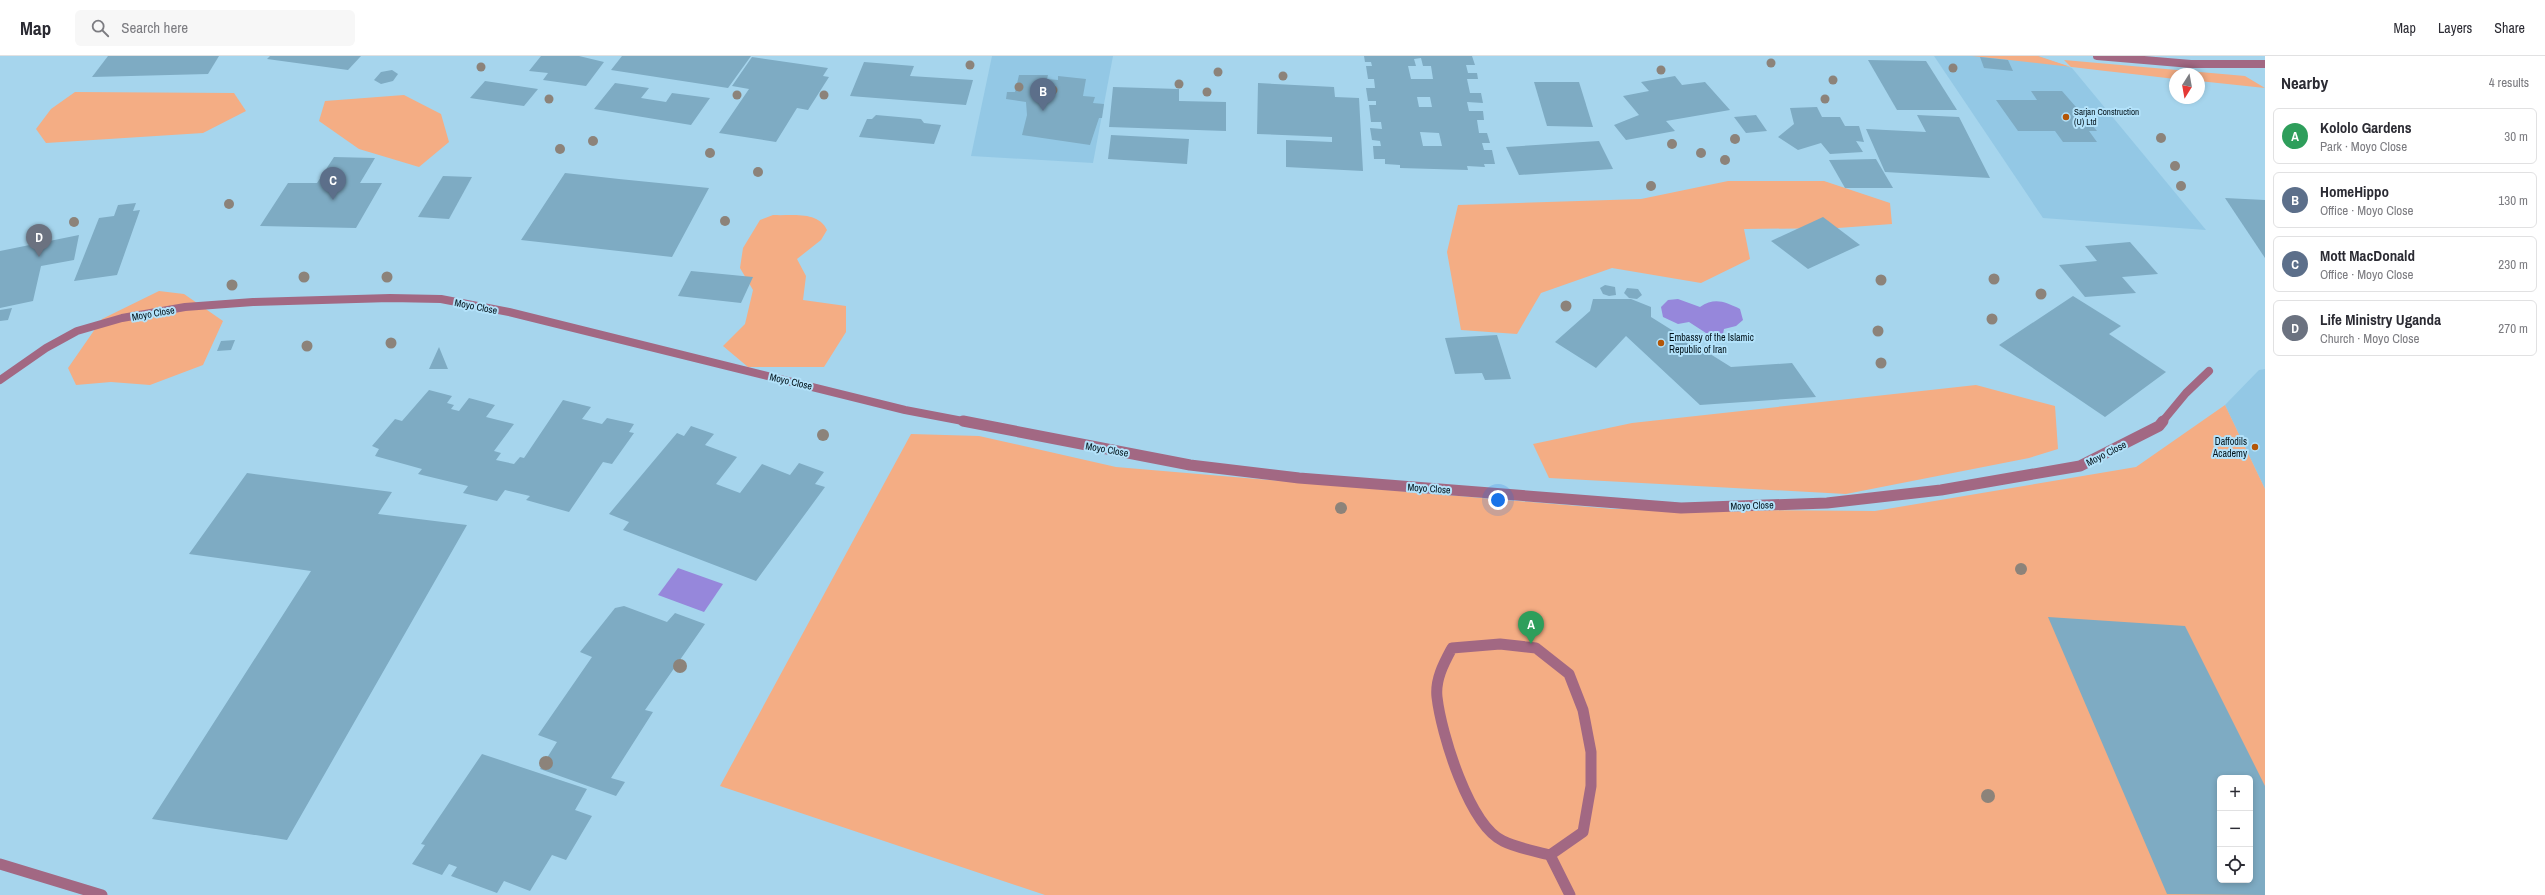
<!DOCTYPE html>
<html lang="en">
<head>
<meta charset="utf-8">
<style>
	:root { --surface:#fff; --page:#f7f7f7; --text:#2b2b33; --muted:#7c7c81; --line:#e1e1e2; --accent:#0f766e }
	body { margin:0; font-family:"Archivo Narrow",sans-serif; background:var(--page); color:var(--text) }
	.controls { position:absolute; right:12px; bottom:12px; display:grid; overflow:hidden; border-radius:6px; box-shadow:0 2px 6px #0003 }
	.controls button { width:36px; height:36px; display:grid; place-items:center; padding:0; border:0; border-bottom:1px solid var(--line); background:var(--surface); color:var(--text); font:20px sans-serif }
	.compass { position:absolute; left:2169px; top:12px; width:36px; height:36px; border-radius:50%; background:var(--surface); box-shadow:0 2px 6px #0003; rotate:191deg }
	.you { position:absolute; left:1498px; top:444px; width:14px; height:14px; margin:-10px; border:3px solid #fff; border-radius:50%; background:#1a73e8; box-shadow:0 0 0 6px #1a73e833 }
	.badge { display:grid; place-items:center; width:26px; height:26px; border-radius:50%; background:var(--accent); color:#fff; font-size:13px; font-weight:700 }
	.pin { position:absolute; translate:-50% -33px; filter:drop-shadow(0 1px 2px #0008) }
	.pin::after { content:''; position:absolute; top:21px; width:14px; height:12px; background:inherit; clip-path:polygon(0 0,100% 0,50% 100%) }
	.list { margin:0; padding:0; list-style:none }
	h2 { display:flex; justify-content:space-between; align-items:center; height:52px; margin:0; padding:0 16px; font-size:17px }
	h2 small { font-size:13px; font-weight:400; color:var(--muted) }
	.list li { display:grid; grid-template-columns:26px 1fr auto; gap:12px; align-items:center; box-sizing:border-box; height:56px; margin:0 8px 8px; padding:0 8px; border:1px solid var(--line); border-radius:6px }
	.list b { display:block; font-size:15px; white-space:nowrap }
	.list p { margin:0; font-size:13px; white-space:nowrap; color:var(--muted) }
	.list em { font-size:13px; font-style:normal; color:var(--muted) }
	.icon { flex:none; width:22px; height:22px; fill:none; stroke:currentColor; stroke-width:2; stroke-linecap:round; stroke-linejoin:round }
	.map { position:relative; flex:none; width:2265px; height:839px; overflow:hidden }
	header { display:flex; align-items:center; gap:24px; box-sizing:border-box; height:56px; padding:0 20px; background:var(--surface); border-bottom:1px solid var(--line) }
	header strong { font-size:19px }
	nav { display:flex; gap:22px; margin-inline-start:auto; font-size:14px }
	.search { width:280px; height:36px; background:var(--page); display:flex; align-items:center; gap:10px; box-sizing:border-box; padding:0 14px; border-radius:6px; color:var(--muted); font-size:15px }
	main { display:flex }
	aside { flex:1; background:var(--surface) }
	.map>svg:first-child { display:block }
</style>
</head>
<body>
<header>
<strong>Map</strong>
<div class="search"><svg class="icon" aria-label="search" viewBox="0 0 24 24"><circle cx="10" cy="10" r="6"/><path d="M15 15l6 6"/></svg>Search here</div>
<nav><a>Map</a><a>Layers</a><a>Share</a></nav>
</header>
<main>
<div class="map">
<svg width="2265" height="839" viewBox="0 0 2265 839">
	<rect width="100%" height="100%" fill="#a6d5ed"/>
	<g fill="#93c8e5">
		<path d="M992,0h121l-20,107 -122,-7z"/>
		<path d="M1934,0h104l34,12 134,162 -163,-12z"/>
		<path d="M2265,313v120l-40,-84 34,-35z"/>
	</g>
	<g fill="#f4ad84" fill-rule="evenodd">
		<path d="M1972,0h66l33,11 -7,-7 181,16 20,12 -66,-7v-7h-24v5c-68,-8 -135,-16 -203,-23z"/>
		<path d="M75,36l159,1 12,18 -43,22 -157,10 -10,-14 15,-20z"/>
		<path d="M404,39l37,19 8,28 -30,25 -60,-18 -40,-28 6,-20z"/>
		<path d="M1728,125h96l66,22 2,21 -54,4 -94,1 6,30 -49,24 -89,-15 -71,25 -24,41 -56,-4 -14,-78 11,-47 183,-6z"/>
		<path d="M773,159c20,1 45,-4 54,15l-6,10 -24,19 9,17 -3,24 43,6v26l-22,35h-76l-25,-21 22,-22 8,-34 -13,-22 3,-20 17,-28z"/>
		<path d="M159,235l25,3 39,27 -20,44 -53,20 -39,-3 -35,3 -8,-17 34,-49z"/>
		<path d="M1976,329l79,21 3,43 -29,9 -183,36 -297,-16 -16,-34 99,-21z"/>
		<path d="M2225,349l40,84v406h-1220l-325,-109 191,-352 68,2 137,31 497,42 262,2 261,-44zM2220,722h30v102h-30z"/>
	</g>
	<g fill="#9687db">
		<path d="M1678,243l22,8c15,-10 25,-5 40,2l3,11 -7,6 -12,3 -1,5 -14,1 -20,-13 -11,2 -15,-7 -2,-10 7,-7z"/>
		<path d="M678,512l45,16 -19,28 -46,-17z"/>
	</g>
	<g fill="#7eabc3" fill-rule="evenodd">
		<path d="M108,0h111l-11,18 -116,3z"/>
		<path d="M270,0h91l-13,14 -81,-11z"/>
		<path d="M541,0h38l25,6 -18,24 -43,-6 5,-7 -19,-2z"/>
		<path d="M622,0h129l-23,32 -117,-18z"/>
		<path d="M1364,0h108l3,9h-9l2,8h9l1,6h-11l3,14h11l2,10 -16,-1 2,9h14l1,9h-7l2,13h8l3,10h-8l2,7h8l3,14h-11l1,3 -18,-1 1,4 -68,-2v-3l-15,-1v-5h-11l-1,-13h8l-1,-5 -8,-1 -2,-12 12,1 -1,-7h-10l-2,-17h7v-4h-8l-2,-13h9l-1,-9h-6l-2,-13h6l-1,-4h-6zM1421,2l2,8h8l2,13h-22l-3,-13h8l-2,-7zM1417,41h13l2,10h-13zM1420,76l19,1 3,13h-19z"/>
		<path d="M752,1l76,11 -5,8 6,1 -21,33 -11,-2 -21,34 -57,-9 30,-44 -17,-3z"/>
		<path d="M1980,1l28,3 5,11 -29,-3z"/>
		<path d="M1868,4l58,1 31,49h-60z"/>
		<path d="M864,6l50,4 -4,10 63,4 -7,25 -116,-9z"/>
		<path d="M392,14l6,4 -5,7 -12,3 -7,-4 7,-8z"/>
		<path d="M1019,19h29l-1,4 11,1v-4l28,3 -3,17 12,1 -2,6 11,1 -2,14h-3l-9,27 -68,-10 5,-20 -1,-13 -20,-3 1,-7h8z"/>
		<path d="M1675,20l7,9 23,-3 25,28 -64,11 9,10 -49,9 -12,-15 25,-10 -16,-19 26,-5 -8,-9z"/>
		<path d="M485,25l53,8 -14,17 -54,-8z"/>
		<path d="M1534,26h45l14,45 -46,-1z"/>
		<path d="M615,27l34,5 -8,10 25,4 6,-9 38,5 -19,27 -97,-16z"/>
		<path d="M1258,27l76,4 1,10 24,1 4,73 -77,-4v-27l46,2v-5l-75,-3z"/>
		<path d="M1113,31l66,2v12l47,1v29l-117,-4z"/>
		<path d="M2031,35h31l35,40h-8l8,11h-34l-8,-11h-37l-22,-31h41z"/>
		<path d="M1817,51l5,10h18l5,9h14l5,16 -8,-1 7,11 -33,2 -9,-11 -23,7 -20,-13 16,-13 -4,-16z"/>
		<path d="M876,59l45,4 3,4 17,2 -7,19 -75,-7 8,-18h5z"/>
		<path d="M1756,59l11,16 -21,2 -12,-16z"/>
		<path d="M1917,59l42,2 31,61 -105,-6 -19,-43 60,3z"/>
		<path d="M1111,79l78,4 -2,25 -79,-5z"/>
		<path d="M1599,85l14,28 -94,6 -13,-28z"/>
		<path d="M334,101l41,1 -15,25h22l-26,45 -96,-2 28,-43h29z"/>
		<path d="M1876,103l17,29h-48l-16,-28z"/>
		<path d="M565,117l54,6 90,9 -37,69 -151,-17z"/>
		<path d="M443,120l29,1 -23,42 -31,-2z"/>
		<path d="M2225,142l40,2v58z"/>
		<path d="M136,147l-3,8 7,-1 -23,65 -43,6 25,-63 15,-2 4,-11z"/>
		<path d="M1823,161l37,28 -52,24 -37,-28z"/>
		<path d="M79,179l-5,25 -33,6 -8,35 -33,7v-57z"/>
		<path d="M2130,186l28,32 -36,3 14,16 -51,4 -26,-32 38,-4 -12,-15z"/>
		<path d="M691,215l62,6 -12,26 -63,-7z"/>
		<path d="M1605,229l10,2 1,8 -7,1 -6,-2 -3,-6z"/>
		<path d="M1627,232l11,1 4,6 -5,4 -8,-1 -5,-5z"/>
		<path d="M2073,240l48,30 -12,8 57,38 -61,45 -106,-72z"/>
		<path d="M1593,243h38l20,8v10l80,50 61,-4 24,34 -116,8 -74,-69 -30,32 -41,-26 35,-31z"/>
		<path d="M12,252l-4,12 -8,1v-11z"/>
		<path d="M1497,279l14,44 -26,1 -3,-7 -27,1 -10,-36z"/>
		<path d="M235,284l-4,10 -14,1 4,-10z"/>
		<path d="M439,291l9,22h-19z"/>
		<path d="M429,334l23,6 -5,7 7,2 -3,4 8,2 10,-13 26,7 -9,12 28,7 -20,27 7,2 -5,7 18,4 6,-7 4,1 39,-58 28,7 -9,12 20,5 5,-6 27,6 -5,8 5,1 -22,31 -9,-2 -34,50 -43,-12 4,-4 -25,-6 -8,11 -34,-8 5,-7 -50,-12 4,-5 -47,-13 4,-7 -7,-3 23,-27 7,2z"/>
		<path d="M691,370l23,8 -9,11 32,12 -21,27 24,9 22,-29 28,11 9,-12 25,9 -9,12 10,3 -69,94 -133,-51 6,-8 -20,-8 68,-81 7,3z"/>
		<path d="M247,417l145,19 -14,22 89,11 -180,315 -135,-21 159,-248 -122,-17z"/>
		<path d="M624,550l43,16 8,-9 30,11 -60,86 8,2 -42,66 14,4 -9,14 -76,-27 17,-27 -19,-7 54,-78 -12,-5 35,-44z"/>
		<path d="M2048,561l137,9 80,160v109l-98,-1zM2220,722h30v102h-30z"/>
		<path d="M482,698l105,35 -12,21 17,6 -26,44 -14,-5 -22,36 -26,-10 -7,12 -46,-17 6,-9 -8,-3 -7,11 -30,-11 13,-19 -4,-1z"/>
	</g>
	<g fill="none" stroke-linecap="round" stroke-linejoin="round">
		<g stroke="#a26883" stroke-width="8">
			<path d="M2097,0l94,8h74"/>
			<path d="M0,324l46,-32 31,-17 45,-13 63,-11 68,-5 137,-4 51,1 68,13 396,98 63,12"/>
			<path d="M2162,366l24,-29 23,-22"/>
		</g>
		<g stroke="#a26883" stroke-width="11">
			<path d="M963,365l227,44 109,13 382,30 146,-5 114,-13 139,-24 79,-40 4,-5"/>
			<path d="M1500,588l36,4 33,26 14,36 8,42v34l-8,46 -33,23c-15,-4 -33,-7 -47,-14 -34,-16 -62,-108 -66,-144 -2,-18 7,-34 15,-49z"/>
			<path d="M1550,799l20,40"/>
			<path d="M0,808l102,31"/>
		</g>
	</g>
	<g fill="#8c837a">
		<circle cx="1771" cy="7" r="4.5"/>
		<circle cx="970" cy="9" r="4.5"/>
		<circle cx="481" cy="11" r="4.5"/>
		<circle cx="1953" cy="12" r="4.5"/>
		<circle cx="1661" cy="14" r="4.5"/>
		<circle cx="1218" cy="16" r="4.5"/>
		<circle cx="1283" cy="20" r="4.5"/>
		<circle cx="1833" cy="24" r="4.5"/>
		<circle cx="1179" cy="28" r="4.5"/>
		<circle cx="1019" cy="31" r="4.5"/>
		<circle cx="1053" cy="34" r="4.5"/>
		<circle cx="1207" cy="36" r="4.5"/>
		<circle cx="737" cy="39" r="4.5"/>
		<circle cx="824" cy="39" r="4.5"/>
		<circle cx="549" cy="43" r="4.5"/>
		<circle cx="1825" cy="43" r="4.5"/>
		<circle cx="2161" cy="82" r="5"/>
		<circle cx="1735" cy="83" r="5"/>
		<circle cx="593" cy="85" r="5"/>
		<circle cx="1672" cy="88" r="5"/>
		<circle cx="560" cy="93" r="5"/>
		<circle cx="710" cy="97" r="5"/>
		<circle cx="1701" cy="97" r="5"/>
		<circle cx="1725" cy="104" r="5"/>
		<circle cx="2175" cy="110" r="5"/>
		<circle cx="758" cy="116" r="5"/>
		<circle cx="1651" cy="130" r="5"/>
		<circle cx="2181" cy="130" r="5"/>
		<circle cx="229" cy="148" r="5"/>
		<circle cx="725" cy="165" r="5"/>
		<circle cx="74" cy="166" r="5"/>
		<circle cx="304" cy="221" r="5.5"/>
		<circle cx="387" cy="221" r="5.5"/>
		<circle cx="1994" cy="223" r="5.5"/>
		<circle cx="1881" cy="224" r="5.5"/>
		<circle cx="232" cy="229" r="5.5"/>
		<circle cx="2041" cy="238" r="5.5"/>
		<circle cx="1566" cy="250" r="5.5"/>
		<circle cx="1992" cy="263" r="5.5"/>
		<circle cx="1878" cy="275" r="5.5"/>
		<circle cx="391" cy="287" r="5.5"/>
		<circle cx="307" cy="290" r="5.5"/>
		<circle cx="1881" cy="307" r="5.5"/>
		<circle cx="823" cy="379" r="6"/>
		<circle cx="1341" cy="452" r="6"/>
		<circle cx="2021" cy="513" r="6"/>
		<circle cx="680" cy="610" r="7"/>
		<circle cx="546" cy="707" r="7"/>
		<circle cx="1988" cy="740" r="7"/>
	</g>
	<g fill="#b45606" stroke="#b3e2fa" stroke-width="1.5">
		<circle cx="2066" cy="61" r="4"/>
		<circle cx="1661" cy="287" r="4"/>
		<circle cx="2255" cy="391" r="4"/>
	</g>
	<g text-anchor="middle" stroke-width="4" stroke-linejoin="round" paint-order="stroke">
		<g font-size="9" fill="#03141c" stroke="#b3e2fa" text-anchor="start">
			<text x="2074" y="59">Sarjan Construction<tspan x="2074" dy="10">(U) Ltd</tspan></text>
		</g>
		<g font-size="10" fill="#03141c" stroke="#b3e2fa">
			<text transform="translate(476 250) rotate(11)" y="4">Moyo Close</text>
			<text transform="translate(153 257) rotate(-10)" y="4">Moyo Close</text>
			<text transform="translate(791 325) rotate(13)" y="4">Moyo Close</text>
			<text transform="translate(1107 393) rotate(10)" y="4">Moyo Close</text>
			<text transform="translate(2106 397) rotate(-27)" y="4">Moyo Close</text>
			<text transform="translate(1429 432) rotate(4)" y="4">Moyo Close</text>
			<text transform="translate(1752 449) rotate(-2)" y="4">Moyo Close</text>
		</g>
		<g font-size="10" fill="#03141c" stroke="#b3e2fa" text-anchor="start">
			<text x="1669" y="285">Embassy of the Islamic<tspan x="1669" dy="12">Republic of Iran</tspan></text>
			<text x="2247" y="389" text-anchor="end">Daffodils<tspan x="2247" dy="12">Academy</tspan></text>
		</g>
	</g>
</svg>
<div class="controls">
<button>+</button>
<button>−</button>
<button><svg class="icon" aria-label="locate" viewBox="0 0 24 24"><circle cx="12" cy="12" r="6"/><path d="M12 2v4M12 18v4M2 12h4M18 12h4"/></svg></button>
</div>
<svg class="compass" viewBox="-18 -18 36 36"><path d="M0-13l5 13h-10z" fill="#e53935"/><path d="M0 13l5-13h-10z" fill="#7c7c81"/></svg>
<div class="you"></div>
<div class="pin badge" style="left:1531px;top:588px;background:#2e9e5b">A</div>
<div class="pin badge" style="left:1043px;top:55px;background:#5c6f8a">B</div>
<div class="pin badge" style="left:333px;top:144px;background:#5c6f8a">C</div>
<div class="pin badge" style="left:39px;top:201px;background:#6b7280">D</div>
</div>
<aside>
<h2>Nearby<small>4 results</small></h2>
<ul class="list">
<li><span class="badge" style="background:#2e9e5b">A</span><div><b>Kololo Gardens</b><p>Park · Moyo Close</p></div><em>30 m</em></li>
<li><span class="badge" style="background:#5c6f8a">B</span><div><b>HomeHippo</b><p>Office · Moyo Close</p></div><em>130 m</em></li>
<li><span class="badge" style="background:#5c6f8a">C</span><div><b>Mott MacDonald</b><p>Office · Moyo Close</p></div><em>230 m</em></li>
<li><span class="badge" style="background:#6b7280">D</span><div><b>Life Ministry Uganda</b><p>Church · Moyo Close</p></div><em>270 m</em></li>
</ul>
</aside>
</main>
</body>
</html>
